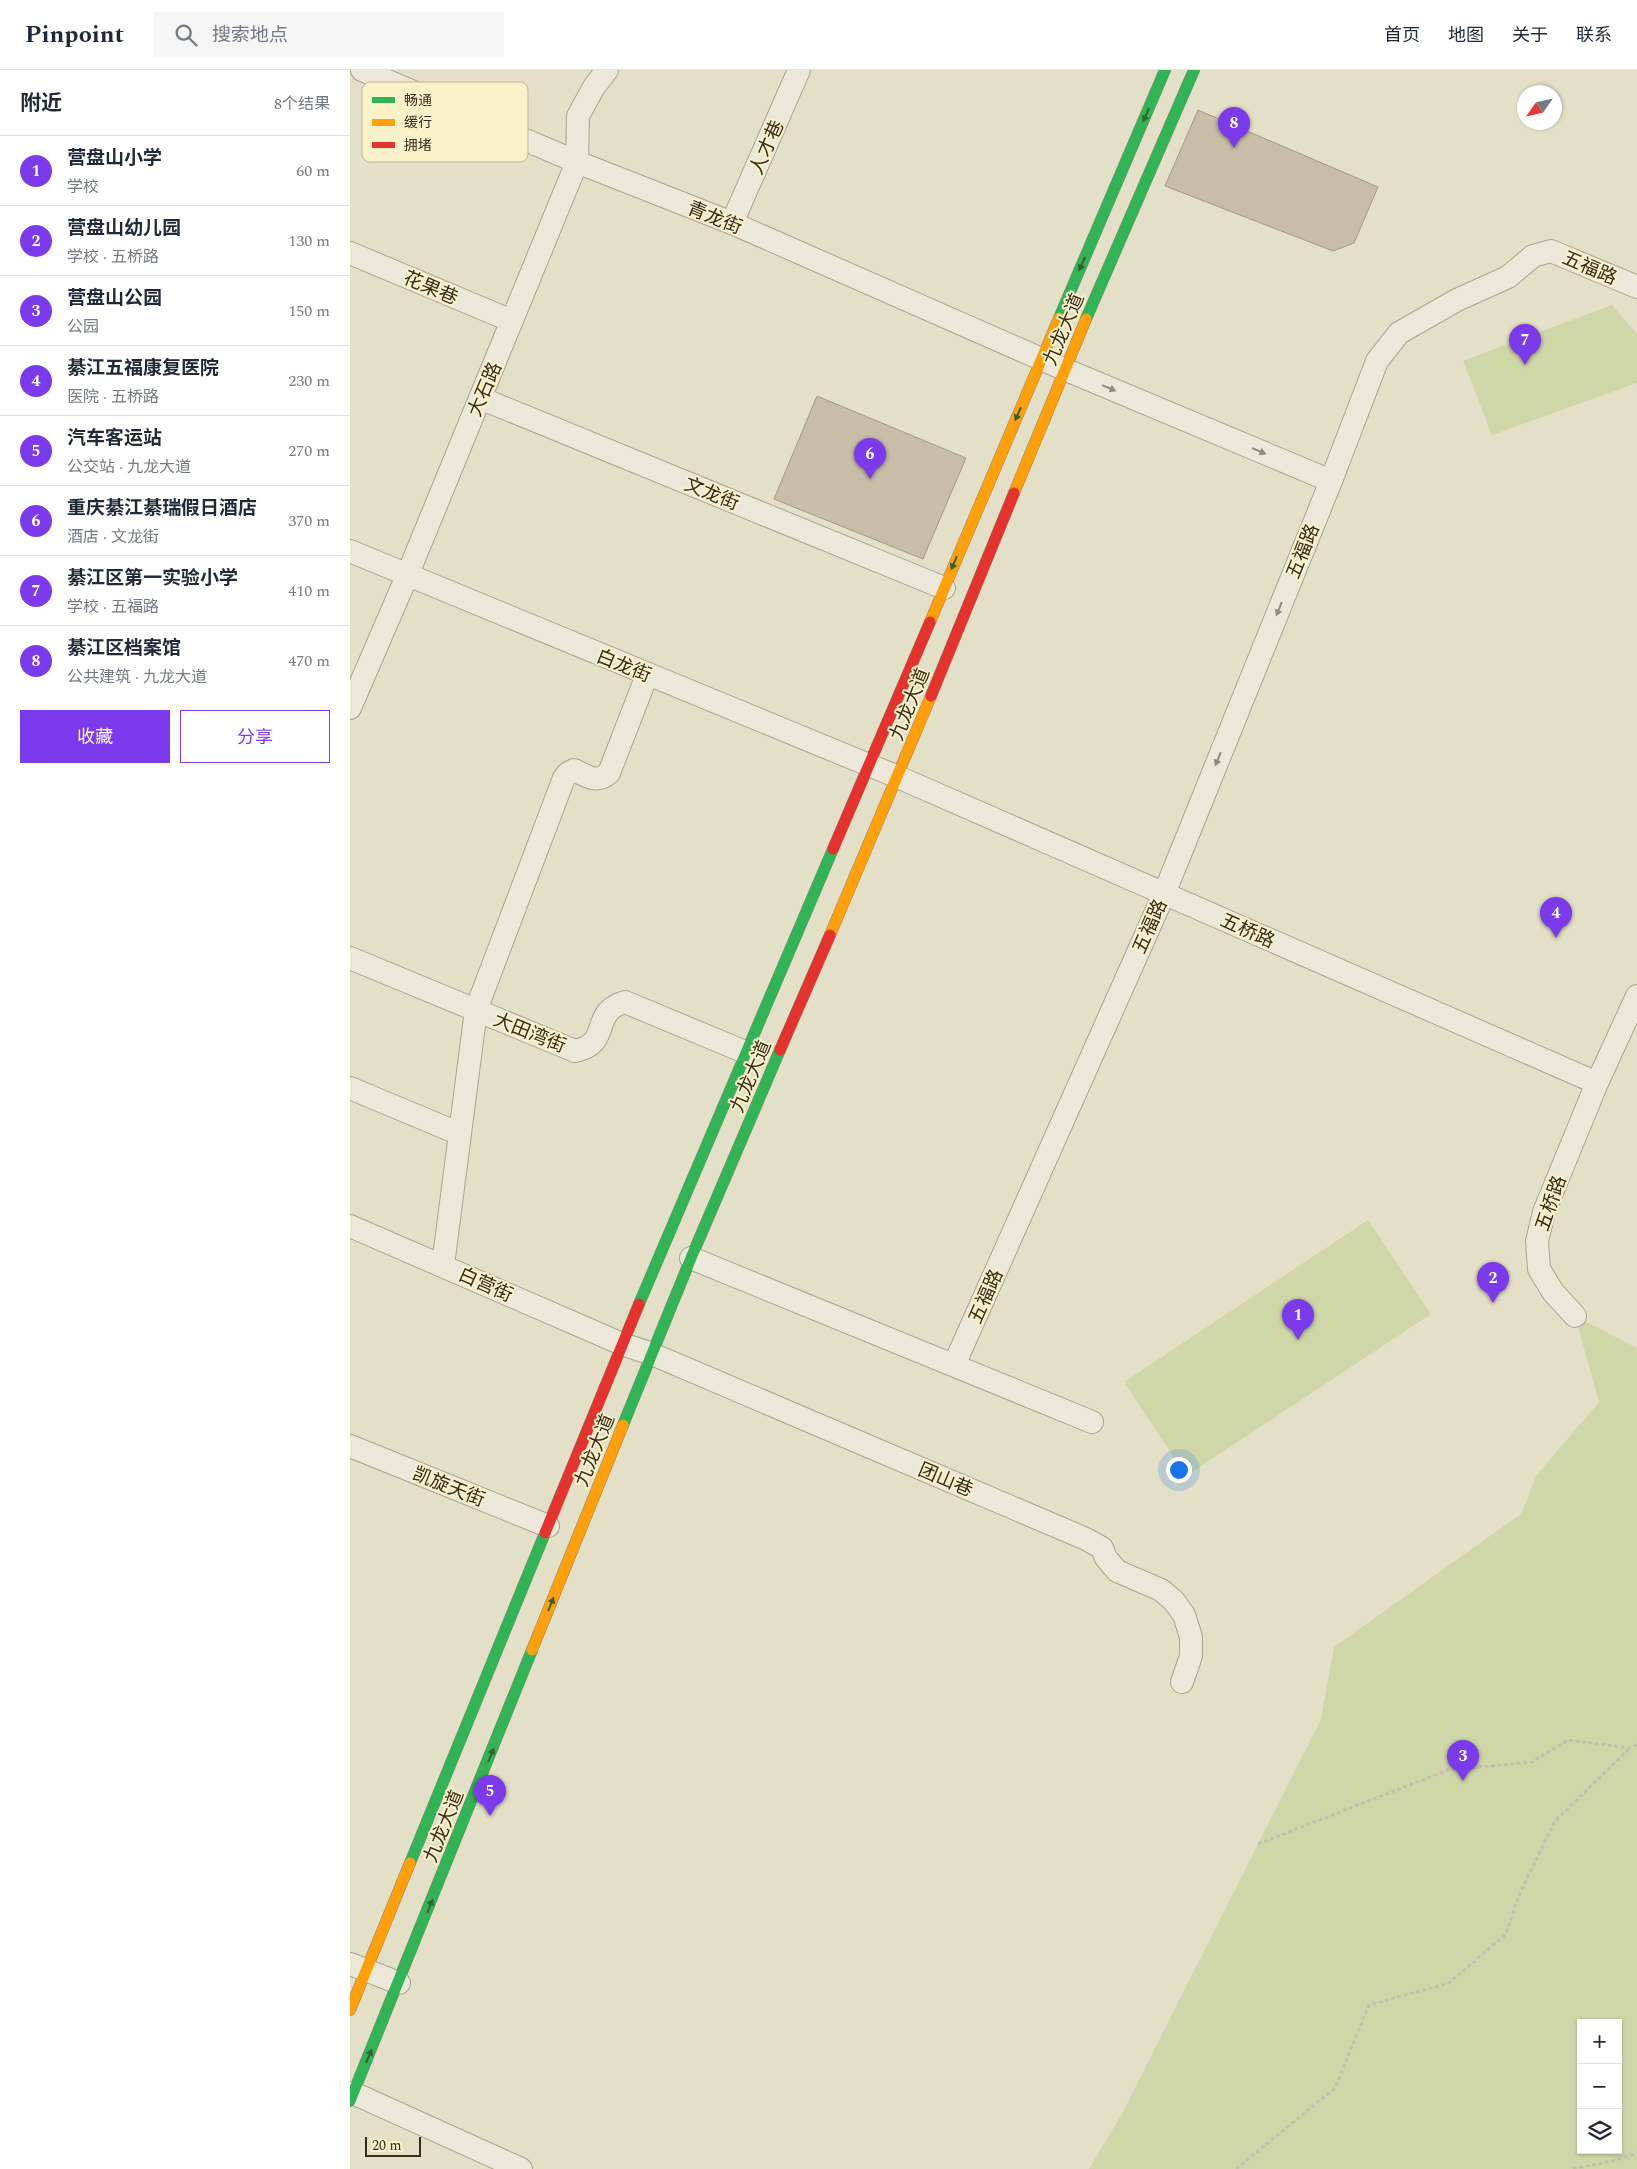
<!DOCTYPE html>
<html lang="zh">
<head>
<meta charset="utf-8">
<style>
	:root { --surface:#fff; --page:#f6f6f7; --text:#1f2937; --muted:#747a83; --line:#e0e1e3; --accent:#7c3aed }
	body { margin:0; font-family:Spectral,"Noto Sans SC",serif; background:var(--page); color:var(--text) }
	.controls { position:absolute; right:15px; bottom:15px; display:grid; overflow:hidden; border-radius:0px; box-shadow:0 1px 4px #0004 }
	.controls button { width:45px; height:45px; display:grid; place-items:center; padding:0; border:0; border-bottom:1px solid var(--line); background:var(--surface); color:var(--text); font:25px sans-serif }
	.compass { position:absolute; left:1167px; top:15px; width:45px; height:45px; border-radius:50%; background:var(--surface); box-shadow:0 1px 4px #0004; rotate:236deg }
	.scale { position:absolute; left:15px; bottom:12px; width:56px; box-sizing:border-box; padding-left:5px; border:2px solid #362c19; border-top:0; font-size:14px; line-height:18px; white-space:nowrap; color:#362c19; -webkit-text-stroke:4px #f8f1ca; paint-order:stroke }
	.you { position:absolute; left:828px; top:1399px; width:18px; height:18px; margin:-12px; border:4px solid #fff; border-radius:50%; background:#1a73e8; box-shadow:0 0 0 8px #1a73e833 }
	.badge { display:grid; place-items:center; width:32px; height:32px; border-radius:50%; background:var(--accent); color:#fff; font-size:16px; font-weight:700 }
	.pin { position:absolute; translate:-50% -41px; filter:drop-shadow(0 1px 2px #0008) }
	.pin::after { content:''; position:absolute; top:26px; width:18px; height:15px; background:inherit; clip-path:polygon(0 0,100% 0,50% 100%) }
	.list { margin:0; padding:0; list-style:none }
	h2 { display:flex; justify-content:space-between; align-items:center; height:65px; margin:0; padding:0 20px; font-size:21px }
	h2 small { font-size:16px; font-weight:400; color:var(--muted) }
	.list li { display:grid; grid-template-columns:32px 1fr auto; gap:15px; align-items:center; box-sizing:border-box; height:70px; padding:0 20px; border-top:1px solid var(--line) }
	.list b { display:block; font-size:19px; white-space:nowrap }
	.list p { margin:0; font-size:16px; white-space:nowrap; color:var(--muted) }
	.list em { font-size:16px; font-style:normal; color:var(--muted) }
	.actions { display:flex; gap:10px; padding:15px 20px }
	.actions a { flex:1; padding:11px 0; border:1px solid var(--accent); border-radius:0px; text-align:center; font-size:18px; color:var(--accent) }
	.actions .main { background:var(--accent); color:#fff }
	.icon { flex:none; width:28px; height:28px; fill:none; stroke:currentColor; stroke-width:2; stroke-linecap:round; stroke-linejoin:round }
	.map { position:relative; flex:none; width:1287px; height:2099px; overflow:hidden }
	header { display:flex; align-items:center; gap:30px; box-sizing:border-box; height:70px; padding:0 25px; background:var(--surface); border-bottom:1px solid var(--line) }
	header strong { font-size:24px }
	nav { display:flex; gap:28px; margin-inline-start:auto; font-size:18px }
	.search { width:350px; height:45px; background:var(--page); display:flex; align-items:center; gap:12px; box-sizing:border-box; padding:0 18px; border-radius:0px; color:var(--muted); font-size:19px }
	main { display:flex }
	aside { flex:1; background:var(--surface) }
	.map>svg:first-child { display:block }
</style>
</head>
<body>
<header>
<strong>Pinpoint</strong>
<div class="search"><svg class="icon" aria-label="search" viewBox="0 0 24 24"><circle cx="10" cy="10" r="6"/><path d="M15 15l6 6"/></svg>搜索地点</div>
<nav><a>首页</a><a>地图</a><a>关于</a><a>联系</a></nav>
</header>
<main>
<aside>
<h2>附近<small>8个结果</small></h2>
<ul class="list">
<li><span class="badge">1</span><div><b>营盘山小学</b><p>学校</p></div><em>60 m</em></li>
<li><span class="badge">2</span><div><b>营盘山幼儿园</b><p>学校 · 五桥路</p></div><em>130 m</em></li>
<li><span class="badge">3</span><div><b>营盘山公园</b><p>公园</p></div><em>150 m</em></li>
<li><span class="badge">4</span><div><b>綦江五福康复医院</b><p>医院 · 五桥路</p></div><em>230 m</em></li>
<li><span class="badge">5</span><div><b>汽车客运站</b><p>公交站 · 九龙大道</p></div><em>270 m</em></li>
<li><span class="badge">6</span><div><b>重庆綦江綦瑞假日酒店</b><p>酒店 · 文龙街</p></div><em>370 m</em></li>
<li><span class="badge">7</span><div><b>綦江区第一实验小学</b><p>学校 · 五福路</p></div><em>410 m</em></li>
<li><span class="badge">8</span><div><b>綦江区档案馆</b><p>公共建筑 · 九龙大道</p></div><em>470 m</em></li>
</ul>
<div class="actions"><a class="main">收藏</a><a>分享</a></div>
</aside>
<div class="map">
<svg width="1287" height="2099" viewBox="0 0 1287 2099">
	<rect width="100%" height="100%" fill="#e4e0c7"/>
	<g fill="#cfd7a8" fill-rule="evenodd">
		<path d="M1262,235l25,29v49l-145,52 -29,-74z"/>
		<path d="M1018,1150l63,94 -245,162 -62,-94z"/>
		<path d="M1225,1246l62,32v821h-548l34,-57 198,-393 13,-72 187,-133 15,-38 63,-74zM1231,1953h37v127h-37z"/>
	</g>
	<g fill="#c8bda7" stroke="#a39a87">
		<path d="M848,40l180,77 -24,56 -21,8 -168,-65z"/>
		<path d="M467,326l149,62 -43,101 -149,-60z"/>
	</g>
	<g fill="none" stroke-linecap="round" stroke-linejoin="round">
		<g stroke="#a8a491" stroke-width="24">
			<g id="street">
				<path d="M12,0l215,92 155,61 332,146 267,112 -167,413 -210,471"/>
				<path d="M382,153l67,-153"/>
				<path d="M0,183l162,68"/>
				<path d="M130,328l464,190"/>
				<path d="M981,411l46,-120 22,-28 58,-33 51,-23 25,-21 18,-5 86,36"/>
				<path d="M0,481l548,226 699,306"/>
				<path d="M0,638l57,-132 170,-414 1,-46 16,-29 13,-17"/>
				<path d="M0,888l225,93c38,-8 14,-39 50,-49l120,50"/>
				<path d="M0,1018l110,46"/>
				<path d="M0,1156l272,118 30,10 434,185 16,9 4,10 11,13 44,19 13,11 10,14 7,22v19l-9,26"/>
				<path d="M341,1188l401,164"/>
				<path d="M93,1195l33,-255 88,-232 4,-5 6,-3c13,6 22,14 35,3l38,-98"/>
				<path d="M1225,1246l-22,-24 -14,-23 -2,-28 7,-29 53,-129 40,-87"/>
				<path d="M0,1376l198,80"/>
				<path d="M0,1894l49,19"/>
				<path d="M3,2023l168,76"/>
			</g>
		</g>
		<g stroke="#8d8878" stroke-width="12">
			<g id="fast">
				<path d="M709,248l106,-248"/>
				<path d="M736,249l108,-249"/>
				<path d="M289,1234l194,-455"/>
				<path d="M273,1355l68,-167 89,-208"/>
				<path d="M60,1793l135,-330"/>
				<path d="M0,2031l182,-451"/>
			</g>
		</g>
		<g stroke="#8d8878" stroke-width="12">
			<g id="slow">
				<path d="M664,423l72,-174"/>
				<path d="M580,552l129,-304"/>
				<path d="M480,865l101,-239"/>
				<path d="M182,1580l91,-225"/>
				<path d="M0,1940l60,-147"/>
			</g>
		</g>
		<g stroke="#8d8878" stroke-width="12">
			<g id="jam">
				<path d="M581,626l83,-203"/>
				<path d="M483,779l97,-227"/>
				<path d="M430,980l50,-115"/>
				<path d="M195,1463l94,-229"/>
			</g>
		</g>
		<g stroke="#c3c0b0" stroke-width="3" stroke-dasharray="4 2.5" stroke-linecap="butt">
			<path d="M908,1774l190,-74 84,-8 36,-22 62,8 7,-4"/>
			<path d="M886,2099l99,-81 34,-83 80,-22 56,-48 15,-42 35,-72 75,-73"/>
			<path d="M1223,2099l43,-9 21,-7"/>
		</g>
		<use href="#street" stroke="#ebe8d9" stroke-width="22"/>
		<use href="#fast" stroke="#30b455" stroke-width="11"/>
		<use href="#slow" stroke="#ff9f0a" stroke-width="11"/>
		<use href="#jam" stroke="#e5322d" stroke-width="11"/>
	</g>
	<defs><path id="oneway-solid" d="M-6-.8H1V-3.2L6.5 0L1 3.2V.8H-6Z" transform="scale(1.25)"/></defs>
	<g fill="#346231">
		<use href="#oneway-solid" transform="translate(796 45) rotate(113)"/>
		<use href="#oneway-solid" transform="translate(732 194) rotate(113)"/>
		<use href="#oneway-solid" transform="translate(668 344) rotate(113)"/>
		<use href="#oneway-solid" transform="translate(604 493) rotate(113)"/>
		<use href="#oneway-solid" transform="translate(201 1534) rotate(-68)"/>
		<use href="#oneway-solid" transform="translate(141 1685) rotate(-68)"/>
		<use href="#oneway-solid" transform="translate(80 1836) rotate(-68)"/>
		<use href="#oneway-solid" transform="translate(19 1986) rotate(-67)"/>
	</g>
	<g fill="#908a79">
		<use href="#oneway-solid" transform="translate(759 318) rotate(23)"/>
		<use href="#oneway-solid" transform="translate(909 381) rotate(23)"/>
		<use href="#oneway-solid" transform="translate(929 539) rotate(112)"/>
		<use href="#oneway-solid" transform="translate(868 689) rotate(112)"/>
	</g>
	<g text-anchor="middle" stroke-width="4" stroke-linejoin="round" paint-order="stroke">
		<g font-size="19" fill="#362c19" stroke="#f8f1ca">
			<text transform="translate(416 77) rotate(-66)" y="7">人才巷</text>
			<text transform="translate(365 147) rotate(22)" y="7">青龙街</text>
			<text transform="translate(1240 197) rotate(23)" y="7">五福路</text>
			<text transform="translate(81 217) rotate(23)" y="7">花果巷</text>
			<text transform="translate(713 259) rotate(-67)" y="7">九龙大道</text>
			<text transform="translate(134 319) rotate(-67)" y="7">大石路</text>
			<text transform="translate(362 423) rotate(22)" y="7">文龙街</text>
			<text transform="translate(952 481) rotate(-68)" y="7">五福路</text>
			<text transform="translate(274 595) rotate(22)" y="7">白龙街</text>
			<text transform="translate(559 634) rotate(-68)" y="7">九龙大道</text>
			<text transform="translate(799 856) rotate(-66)" y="7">五福路</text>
			<text transform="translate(898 860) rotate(24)" y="7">五桥路</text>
			<text transform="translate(180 962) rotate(22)" y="7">大田湾街</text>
			<text transform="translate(400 1006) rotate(-67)" y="7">九龙大道</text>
			<text transform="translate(1200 1133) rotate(-71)" y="7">五桥路</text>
			<text transform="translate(136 1214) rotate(24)" y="7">白营街</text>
			<text transform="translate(635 1226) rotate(-66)" y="7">五福路</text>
			<text transform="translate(244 1380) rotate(-68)" y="7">九龙大道</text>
			<text transform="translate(596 1409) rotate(23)" y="7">团山巷</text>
			<text transform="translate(99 1416) rotate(22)" y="7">凯旋天街</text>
			<text transform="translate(93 1756) rotate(-68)" y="7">九龙大道</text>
		</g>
	</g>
	<rect x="12" y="12" width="166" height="80" rx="8" fill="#f8f1ca" stroke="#beb695" stroke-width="1"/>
	<rect x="22" y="27" width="23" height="6" fill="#30b455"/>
	<rect x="22" y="49" width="23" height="7" fill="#ff9f0a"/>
	<rect x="22" y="72" width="23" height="6" fill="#e5322d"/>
	<g font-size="14" fill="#362c19">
		<text x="54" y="35">畅通</text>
		<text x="54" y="57">缓行</text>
		<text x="54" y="80">拥堵</text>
	</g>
</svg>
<div class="controls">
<button>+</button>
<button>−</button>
<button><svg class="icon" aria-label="layers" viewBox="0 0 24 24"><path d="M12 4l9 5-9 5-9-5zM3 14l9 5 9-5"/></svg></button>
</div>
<svg class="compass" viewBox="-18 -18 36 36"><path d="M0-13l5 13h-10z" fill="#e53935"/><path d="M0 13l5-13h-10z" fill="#747a83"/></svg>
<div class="scale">20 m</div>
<div class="you"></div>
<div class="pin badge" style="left:948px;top:1270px">1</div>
<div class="pin badge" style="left:1143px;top:1233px">2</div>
<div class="pin badge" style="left:1113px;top:1711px">3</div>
<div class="pin badge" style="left:1206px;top:868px">4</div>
<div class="pin badge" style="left:140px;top:1746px">5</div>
<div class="pin badge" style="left:520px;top:409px">6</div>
<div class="pin badge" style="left:1175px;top:295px">7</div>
<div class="pin badge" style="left:884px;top:78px">8</div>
</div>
</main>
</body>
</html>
